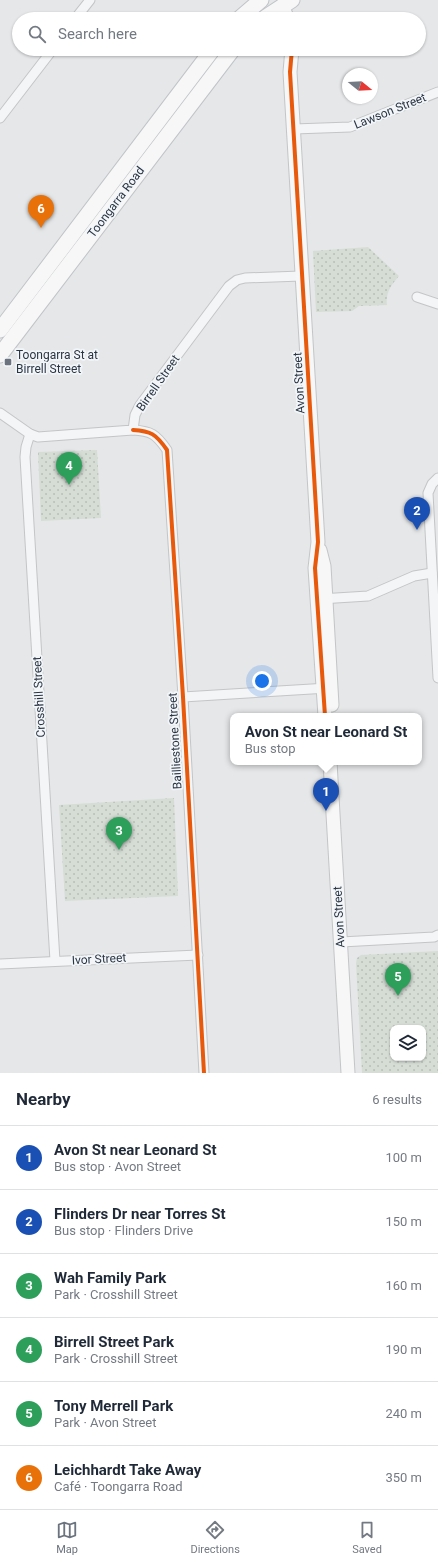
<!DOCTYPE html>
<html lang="en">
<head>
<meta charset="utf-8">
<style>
	:root { --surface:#fff; --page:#f2f2f3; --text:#1f2937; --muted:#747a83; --line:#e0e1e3; --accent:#6b737e }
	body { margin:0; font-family:Roboto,sans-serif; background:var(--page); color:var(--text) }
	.controls { position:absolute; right:12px; bottom:12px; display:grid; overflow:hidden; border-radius:8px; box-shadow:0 1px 3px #0004 }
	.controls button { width:36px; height:36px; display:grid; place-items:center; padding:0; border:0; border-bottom:1px solid var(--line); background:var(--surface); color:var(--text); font:20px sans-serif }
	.compass { position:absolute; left:342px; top:68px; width:36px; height:36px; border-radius:50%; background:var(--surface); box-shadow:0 1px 3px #0004; rotate:108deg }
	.you { position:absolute; left:262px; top:681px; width:14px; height:14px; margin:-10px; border:3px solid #fff; border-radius:50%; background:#1a73e8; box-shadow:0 0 0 6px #1a73e833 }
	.badge { display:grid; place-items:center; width:26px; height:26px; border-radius:50%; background:var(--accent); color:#fff; font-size:13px; font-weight:700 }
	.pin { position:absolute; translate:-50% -33px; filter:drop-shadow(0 1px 2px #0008) }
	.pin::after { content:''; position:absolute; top:21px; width:14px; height:12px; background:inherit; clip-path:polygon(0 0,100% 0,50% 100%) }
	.popup { position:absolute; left:230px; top:713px; width:192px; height:52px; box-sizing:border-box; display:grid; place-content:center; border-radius:8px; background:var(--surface); filter:drop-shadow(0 1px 3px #0005); font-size:13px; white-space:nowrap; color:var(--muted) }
	.popup b { font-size:15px; color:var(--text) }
	.popup::after { content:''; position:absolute; left:50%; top:100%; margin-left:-8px; border:8px solid transparent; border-top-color:var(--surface) }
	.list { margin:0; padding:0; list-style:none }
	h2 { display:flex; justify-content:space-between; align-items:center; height:52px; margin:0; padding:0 16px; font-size:17px }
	h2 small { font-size:13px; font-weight:400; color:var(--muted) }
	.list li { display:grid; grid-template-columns:26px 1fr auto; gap:12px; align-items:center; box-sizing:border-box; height:64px; padding:0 16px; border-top:1px solid var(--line) }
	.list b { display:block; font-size:15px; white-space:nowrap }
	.list p { margin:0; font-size:13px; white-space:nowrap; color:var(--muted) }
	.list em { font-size:13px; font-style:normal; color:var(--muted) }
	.icon { flex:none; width:22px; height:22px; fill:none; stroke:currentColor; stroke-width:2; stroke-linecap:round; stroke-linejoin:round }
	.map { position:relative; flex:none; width:438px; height:1073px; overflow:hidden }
	.search { position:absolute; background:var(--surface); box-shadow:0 1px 3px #0004; left:12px; right:12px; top:12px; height:44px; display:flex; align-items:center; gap:10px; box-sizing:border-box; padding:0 14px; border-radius:22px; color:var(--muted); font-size:15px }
	.sheet { height:436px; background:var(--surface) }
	nav { display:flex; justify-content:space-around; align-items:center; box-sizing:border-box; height:56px; border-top:1px solid var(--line); background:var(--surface); font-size:11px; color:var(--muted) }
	nav a { display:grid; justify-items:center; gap:2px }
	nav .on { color:var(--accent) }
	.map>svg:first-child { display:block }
</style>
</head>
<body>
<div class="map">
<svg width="438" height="1073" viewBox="0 0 438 1073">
	<defs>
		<pattern id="park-dots" width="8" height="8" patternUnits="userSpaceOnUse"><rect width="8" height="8" fill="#d6ddd5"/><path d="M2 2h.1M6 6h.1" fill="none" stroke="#b8beb8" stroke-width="1.8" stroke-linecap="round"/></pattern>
	</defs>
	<rect width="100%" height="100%" fill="#e5e7e9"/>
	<g fill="url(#park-dots)" fill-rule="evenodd">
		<path d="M368,247l31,29c-7,8 -14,17 -12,29l-28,1 -7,5 -36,1 -3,-61z"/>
		<path d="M97,450l4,68 -60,3 -3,-69z"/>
		<path d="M174,798l4,98 -113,5 -6,-96z"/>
		<path d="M438,951v122h-76l-6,-110 1,-5 4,-3zM393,1028h30v30h-30z"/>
	</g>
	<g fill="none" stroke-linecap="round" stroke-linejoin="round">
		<g stroke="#c3c5c7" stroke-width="11">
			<g id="street">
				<path d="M75,19l15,-19"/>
				<path d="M0,118l53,-69"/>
				<path d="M294,129l56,-2 88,-35"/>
				<path d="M417,297l21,7"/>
				<path d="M0,413l30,21 8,3 95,-7 2,-15 5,-10 89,-119 8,-6 8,-2 56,-2"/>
				<path d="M133,430c18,1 23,4 34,20l16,247 21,376"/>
				<path d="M30,434l-4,13 -1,10 30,504"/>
				<path d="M438,478l-6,6 -4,9 10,185"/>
				<path d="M320,599l48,-3 46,-20 18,-3"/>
				<path d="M183,697l145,-9"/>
				<path d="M341,942l93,-5 4,-2"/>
				<path d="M0,964l198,-9"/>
			</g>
		</g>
		<g stroke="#c3c5c7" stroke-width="15">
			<g id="secondary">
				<path d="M282,6l6,13"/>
				<path d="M292,49l-2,23 28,470 -3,26 10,148"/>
				<path d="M320,550l4,16 8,139"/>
				<path d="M330,762l18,311"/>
			</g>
		</g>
		<g stroke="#c1c4c7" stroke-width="17">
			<g id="primary">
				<path d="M239,19l22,-19"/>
				<path d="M263,19l29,-19"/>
				<path d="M0,330l213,-281"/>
				<path d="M0,355l233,-306"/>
			</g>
		</g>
		<use href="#street" stroke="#f4f5f6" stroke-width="9"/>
		<use href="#secondary" stroke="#f7f7f8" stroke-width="13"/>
		<use href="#primary" stroke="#f7f7f8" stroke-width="15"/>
		<g stroke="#f3f6f8" stroke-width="6">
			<g id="cycleway">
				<path d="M292,49l-2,23 28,470 -3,26 10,148"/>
				<path d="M133,430c18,1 23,4 34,20l16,247 21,376"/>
			</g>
		</g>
		<use href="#cycleway" stroke="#e8590c" stroke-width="4"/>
	</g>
	<rect fill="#6b737e" stroke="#f3f6f8" stroke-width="1.5" x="4" y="358" width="8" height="8" rx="2"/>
	<g text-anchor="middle" stroke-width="3.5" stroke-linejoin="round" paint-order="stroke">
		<g font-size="12" fill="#2a3544" stroke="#f3f6f8">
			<text transform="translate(390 111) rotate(-22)" y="4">Lawson Street</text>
			<text transform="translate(116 202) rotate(-53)" y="4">Toongarra Road</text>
			<text transform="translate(158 383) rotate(-55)" y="4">Birrell Street</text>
			<text transform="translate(299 383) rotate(-93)" y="4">Avon Street</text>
			<text transform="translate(39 697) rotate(-93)" y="4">Crosshill Street</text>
			<text transform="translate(175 741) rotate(-93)" y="4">Bailliestone Street</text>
			<text transform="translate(339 917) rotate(-93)" y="4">Avon Street</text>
			<text transform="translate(99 959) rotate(-3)" y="4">Ivor Street</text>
		</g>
		<g font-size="12" fill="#2a3544" stroke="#f3f6f8" text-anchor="start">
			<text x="16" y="359">Toongarra St at<tspan x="16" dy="14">Birrell Street</tspan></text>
		</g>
	</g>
</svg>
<div class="controls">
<button><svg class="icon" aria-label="layers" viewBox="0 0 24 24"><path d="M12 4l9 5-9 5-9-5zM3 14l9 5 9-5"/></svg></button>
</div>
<svg class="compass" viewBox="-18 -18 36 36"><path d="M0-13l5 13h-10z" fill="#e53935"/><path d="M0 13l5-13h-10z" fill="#747a83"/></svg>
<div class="you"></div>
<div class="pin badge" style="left:326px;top:811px;background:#1a4fb4">1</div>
<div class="popup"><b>Avon St near Leonard St</b>Bus stop</div>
<div class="pin badge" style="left:417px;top:530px;background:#1a4fb4">2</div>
<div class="pin badge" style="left:119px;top:850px;background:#2e9e5b">3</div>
<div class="pin badge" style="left:69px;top:485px;background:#2e9e5b">4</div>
<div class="pin badge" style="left:398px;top:996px;background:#2e9e5b">5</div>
<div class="pin badge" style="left:41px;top:228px;background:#e8710a">6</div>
<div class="search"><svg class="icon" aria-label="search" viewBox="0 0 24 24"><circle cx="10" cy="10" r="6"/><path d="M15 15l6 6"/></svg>Search here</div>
</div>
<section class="sheet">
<h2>Nearby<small>6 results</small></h2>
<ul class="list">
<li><span class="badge" style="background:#1a4fb4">1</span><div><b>Avon St near Leonard St</b><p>Bus stop · Avon Street</p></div><em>100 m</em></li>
<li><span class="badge" style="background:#1a4fb4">2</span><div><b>Flinders Dr near Torres St</b><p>Bus stop · Flinders Drive</p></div><em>150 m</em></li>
<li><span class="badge" style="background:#2e9e5b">3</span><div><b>Wah Family Park</b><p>Park · Crosshill Street</p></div><em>160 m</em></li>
<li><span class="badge" style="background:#2e9e5b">4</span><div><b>Birrell Street Park</b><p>Park · Crosshill Street</p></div><em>190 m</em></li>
<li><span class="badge" style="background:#2e9e5b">5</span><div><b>Tony Merrell Park</b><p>Park · Avon Street</p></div><em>240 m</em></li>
<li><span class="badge" style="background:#e8710a">6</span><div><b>Leichhardt Take Away</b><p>Café · Toongarra Road</p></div><em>350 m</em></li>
</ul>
</section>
<nav>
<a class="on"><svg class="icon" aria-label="map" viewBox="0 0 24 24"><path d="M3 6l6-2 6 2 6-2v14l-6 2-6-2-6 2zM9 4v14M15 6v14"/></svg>Map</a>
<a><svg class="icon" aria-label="directions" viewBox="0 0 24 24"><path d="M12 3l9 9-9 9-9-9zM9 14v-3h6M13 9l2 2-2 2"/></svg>Directions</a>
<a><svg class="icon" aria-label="saved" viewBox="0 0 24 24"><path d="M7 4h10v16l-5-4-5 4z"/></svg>Saved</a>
</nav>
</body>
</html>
